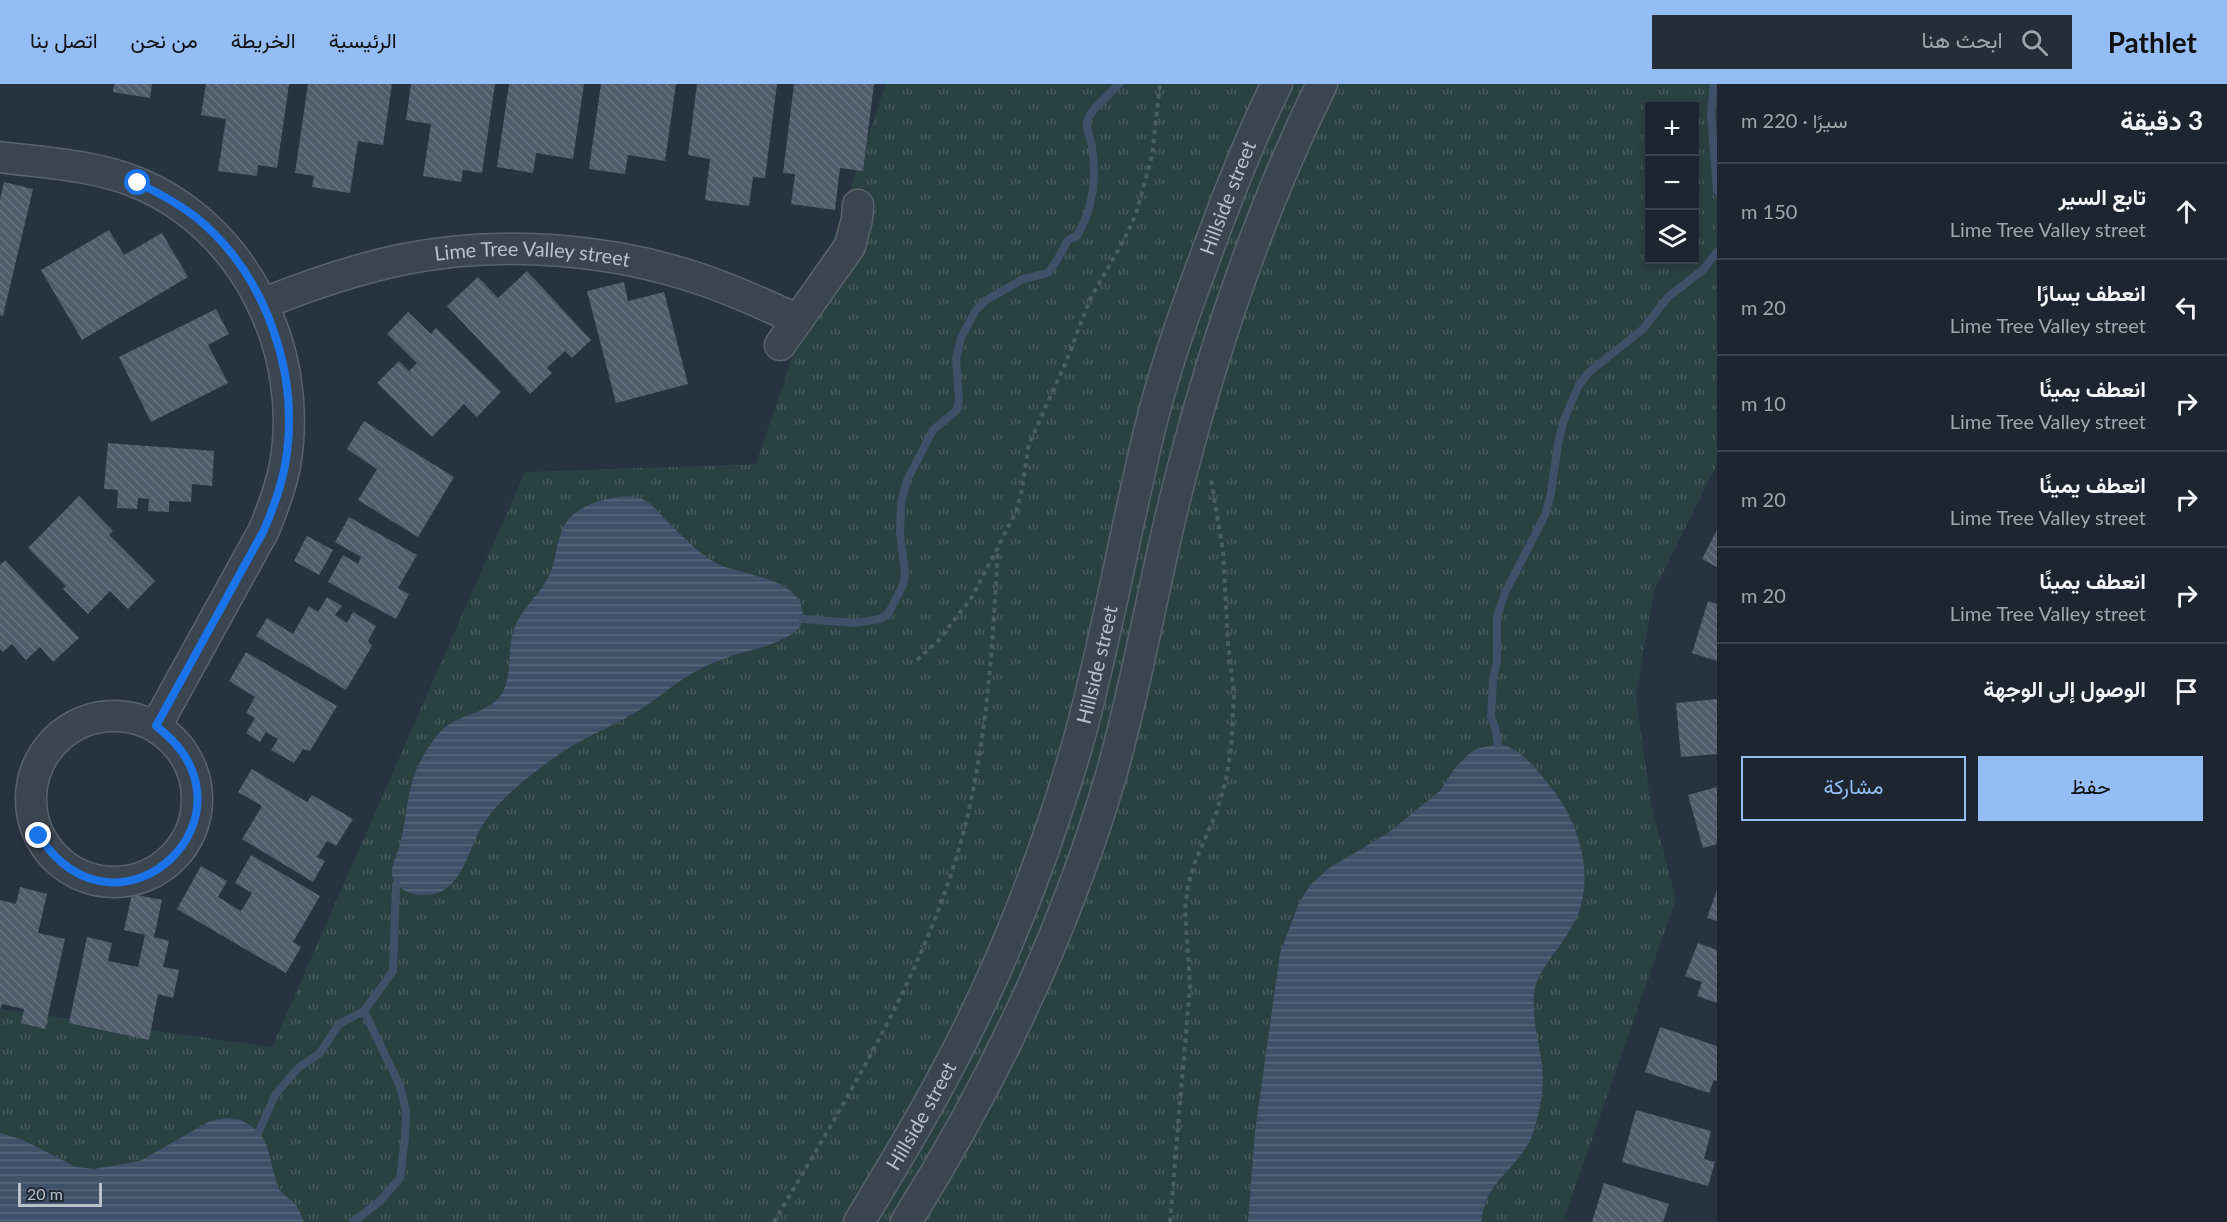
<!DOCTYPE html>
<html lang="ar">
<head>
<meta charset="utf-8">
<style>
	:root { --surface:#1d2630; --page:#252e38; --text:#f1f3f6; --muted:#a0a5ab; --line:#3b434c; --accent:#93bdf4 }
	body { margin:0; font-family:Lato,Vazirmatn,sans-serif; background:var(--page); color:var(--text); direction:rtl }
	.controls { position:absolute; right:18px; top:18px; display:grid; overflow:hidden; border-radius:0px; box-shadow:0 3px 9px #0003 }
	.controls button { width:54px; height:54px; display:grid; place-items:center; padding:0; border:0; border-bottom:2px solid var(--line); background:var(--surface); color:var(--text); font:30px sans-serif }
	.scale { position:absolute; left:18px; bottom:15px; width:84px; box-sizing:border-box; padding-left:6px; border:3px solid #b8c0ca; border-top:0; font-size:16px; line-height:21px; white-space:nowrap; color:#b8c0ca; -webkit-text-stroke:4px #202a35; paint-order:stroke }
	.stop { position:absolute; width:18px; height:18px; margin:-14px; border:4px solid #1a73e8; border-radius:50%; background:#fff }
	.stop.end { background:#1a73e8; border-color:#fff; box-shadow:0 2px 6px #0008 }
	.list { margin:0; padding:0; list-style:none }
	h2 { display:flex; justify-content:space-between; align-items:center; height:78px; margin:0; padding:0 24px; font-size:26px }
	h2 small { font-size:20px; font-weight:400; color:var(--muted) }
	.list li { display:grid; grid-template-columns:39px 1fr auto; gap:18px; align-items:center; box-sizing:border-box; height:96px; padding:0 24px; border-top:2px solid var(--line) }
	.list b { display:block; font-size:22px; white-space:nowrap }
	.list p { margin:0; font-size:20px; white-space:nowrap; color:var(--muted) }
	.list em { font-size:20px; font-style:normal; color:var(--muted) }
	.actions { display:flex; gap:12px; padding:18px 24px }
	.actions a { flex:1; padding:14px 0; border:2px solid var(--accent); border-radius:0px; text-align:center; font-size:21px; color:var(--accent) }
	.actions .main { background:var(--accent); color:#111 }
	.icon { flex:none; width:33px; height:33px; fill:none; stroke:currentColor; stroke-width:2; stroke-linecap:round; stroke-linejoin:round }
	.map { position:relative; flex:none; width:1717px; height:1138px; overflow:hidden; direction:ltr }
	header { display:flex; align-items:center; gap:36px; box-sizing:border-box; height:84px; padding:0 30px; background:var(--accent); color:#111 }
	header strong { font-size:28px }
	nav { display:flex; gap:33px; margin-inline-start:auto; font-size:21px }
	.search { width:420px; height:54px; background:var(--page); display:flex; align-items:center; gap:15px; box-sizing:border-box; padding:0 21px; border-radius:0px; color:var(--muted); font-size:22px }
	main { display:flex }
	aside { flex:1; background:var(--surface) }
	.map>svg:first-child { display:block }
</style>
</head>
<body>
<header>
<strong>Pathlet</strong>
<div class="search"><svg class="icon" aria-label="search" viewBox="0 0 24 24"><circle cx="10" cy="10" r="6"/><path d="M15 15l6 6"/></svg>ابحث هنا</div>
<nav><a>الرئيسية</a><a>الخريطة</a><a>من نحن</a><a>اتصل بنا</a></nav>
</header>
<main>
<aside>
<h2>3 دقيقة<small>سيرًا · 220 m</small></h2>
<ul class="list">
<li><svg class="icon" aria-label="ahead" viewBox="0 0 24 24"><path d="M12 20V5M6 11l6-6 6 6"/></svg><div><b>تابع السير</b><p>Lime Tree Valley street</p></div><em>150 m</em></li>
<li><svg class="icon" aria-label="left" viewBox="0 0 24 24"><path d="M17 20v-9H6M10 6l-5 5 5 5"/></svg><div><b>انعطف يسارًا</b><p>Lime Tree Valley street</p></div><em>20 m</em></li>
<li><svg class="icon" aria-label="right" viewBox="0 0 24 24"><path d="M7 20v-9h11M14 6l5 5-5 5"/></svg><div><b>انعطف يمينًا</b><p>Lime Tree Valley street</p></div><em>10 m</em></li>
<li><svg class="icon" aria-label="right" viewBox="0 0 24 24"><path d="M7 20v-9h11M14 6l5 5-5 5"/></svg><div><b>انعطف يمينًا</b><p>Lime Tree Valley street</p></div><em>20 m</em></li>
<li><svg class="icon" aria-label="right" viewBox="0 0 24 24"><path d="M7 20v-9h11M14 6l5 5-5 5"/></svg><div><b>انعطف يمينًا</b><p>Lime Tree Valley street</p></div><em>20 m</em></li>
<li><svg class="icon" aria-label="arrive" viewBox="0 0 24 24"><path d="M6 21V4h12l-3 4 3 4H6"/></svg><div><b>الوصول إلى الوجهة</b></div></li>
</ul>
<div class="actions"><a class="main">حفظ</a><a>مشاركة</a></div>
</aside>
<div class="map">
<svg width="1717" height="1138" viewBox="0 0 1717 1138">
	<defs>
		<pattern id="grass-tufts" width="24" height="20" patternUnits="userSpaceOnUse" patternTransform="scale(1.5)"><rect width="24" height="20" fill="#2a4142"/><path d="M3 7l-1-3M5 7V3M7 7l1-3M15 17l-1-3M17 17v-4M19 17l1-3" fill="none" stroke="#475b5c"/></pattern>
		<pattern id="water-rules" width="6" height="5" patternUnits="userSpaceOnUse" patternTransform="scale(1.5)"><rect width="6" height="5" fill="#3e5168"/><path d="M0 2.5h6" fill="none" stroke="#58687c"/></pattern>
		<pattern id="building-back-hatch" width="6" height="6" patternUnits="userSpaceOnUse" patternTransform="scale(1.5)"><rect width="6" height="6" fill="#505c6b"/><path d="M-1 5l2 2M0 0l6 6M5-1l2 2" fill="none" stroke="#67727f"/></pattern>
	</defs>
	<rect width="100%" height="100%" fill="#273340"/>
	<path fill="url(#grass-tufts)" fill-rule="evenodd" d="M886,0h831v380l-63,126 -18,106 15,109 25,94 -113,323h-1563v-213l272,38 253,-575 231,-8zM1650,22h44v154h-44z"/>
	<g fill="url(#water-rules)">
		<path d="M625,412l12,1 11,5c18,17 48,51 68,61 26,14 87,13 87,54 0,24 -53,32 -71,39 -11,4 -23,8 -34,14 -23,12 -42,31 -65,44 -25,14 -52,25 -75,41 -24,17 -56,41 -72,65 -19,26 -22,75 -61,75 -10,1 -20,-3 -28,-10 -4,-4 -6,-10 -5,-16 2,-10 7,-20 9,-29 6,-24 6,-49 16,-72 6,-12 14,-26 23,-36 19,-21 57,-16 66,-48 6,-20 1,-40 10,-60 8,-18 26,-32 34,-50 5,-13 6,-28 11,-41 8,-26 40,-34 64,-37z"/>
		<path d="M1498,660c22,3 39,26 52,42 26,32 42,78 31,119 -3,12 -10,23 -16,33 -10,16 -26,32 -30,50 -5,25 4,53 7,77 3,22 -2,48 -9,68 -7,22 -27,37 -40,55 -7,10 -10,22 -12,34h-233l7,-90 25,-179 18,-48 12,-20 19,-17 59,-35 52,-42 15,-23 14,-14 7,-5z"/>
		<path d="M226,1034l15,2 18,11 8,15 11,43 19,17 7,16h-304v-89l23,7 53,27 18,2 46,-8 70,-40z"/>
	</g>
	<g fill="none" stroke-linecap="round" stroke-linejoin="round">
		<g stroke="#3e5168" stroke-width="8">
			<path d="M1714,0l-3,29 6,78"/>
			<path d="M803,535l52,4 25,-4 8,-5 15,-29 2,-12 -5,-40 1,-30 6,-23 26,-50 24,-20 2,-9 -3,-42 5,-21 14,-27 10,-10 38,-22 25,-6 8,-11 12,-22 9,-4c16,-28 20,-58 15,-90 -1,-7 -6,-16 -5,-23 0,-11 24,-30 32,-39"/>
			<path d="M1498,660l-3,-17 -4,-10 2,-38 4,-18v-45l8,-23 41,-80 5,-20 7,-49 5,-21 8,-20 8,-18 9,-12 55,-44 25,-32 36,-28 13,-17"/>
			<path d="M259,1047l16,-36 23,-27 22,-15 19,-29 25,-13"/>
			<path d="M353,1138l26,-20 21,-24 5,-41 1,-26 -6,-25 -36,-75 29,-40 3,-86"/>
		</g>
	</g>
	<g fill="url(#building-back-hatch)">
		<path d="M114,0h38l-2,14 -37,-6z"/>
		<path d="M206,0h83l-12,84 -19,-3 -1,11 -39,-5 8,-52 -25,-4z"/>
		<path d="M308,0h84l-9,61 -25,-4 -8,52 -38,-6 2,-11 -19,-3z"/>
		<path d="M411,0h84l-13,89 -19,-3 -2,12 -38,-6 8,-52 -25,-4z"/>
		<path d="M509,0h75l-11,75 -37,-6 -3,20 -36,-6z"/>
		<path d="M601,0h75l-11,77 -37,-6 -3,19 -36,-5z"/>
		<path d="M697,0h80l-12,94 -12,-1 -4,29 -44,-6 5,-41 -22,-4z"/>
		<path d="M794,0h80l-11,87 -23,-3 -5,42 -44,-6 4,-30 -12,-1z"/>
		<path d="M4,98l29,7 -30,127 -3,-1v-115z"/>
		<path d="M109,146l15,25 38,-22 26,44 -106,63 -41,-70z"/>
		<path d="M527,187l64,69 -19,18 -7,-7 -18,17 5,5 -22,21 -83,-88 31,-29 20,21z"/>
		<path d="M624,198l4,19 36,-9 24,92 -72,19 -29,-112z"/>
		<path d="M216,225l13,25 -21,11 20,38 -77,39 -32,-65z"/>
		<path d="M408,228l23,22 5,-6 65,64 -24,25 -13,-13 -32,33 -55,-54 22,-22 10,10 8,-8 -30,-29z"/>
		<path d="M364,337l90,56 -36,60 -60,-37 19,-31 -30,-20z"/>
		<path d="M108,359l106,8 -2,35 -20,-2 -1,18 -22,-1v11l-21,-1 1,-12 -11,-1 -1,11 -20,-1 1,-18 -14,-1z"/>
		<path d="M79,412l34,35 -4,4 46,46 -27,28 -18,-18 -22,23 -25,-25 3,-3 -38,-38z"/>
		<path d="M349,433l68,38 -19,33 11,6 -13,25 -68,-37 15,-27 15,9 3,-7 -26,-15z"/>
		<path d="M1717,446v37l-15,-8z"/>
		<path d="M307,452l26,14 -14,25 -25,-14z"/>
		<path d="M5,476l74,78 -26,24 -13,-15 -14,13 -14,-16 -9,8 -3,-3v-84z"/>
		<path d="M327,513l15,9 -7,9 12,8 6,-11 23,14 -8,15 4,5 -26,44 -90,-54 11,-18 26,16 16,-28 9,6z"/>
		<path d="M1708,517l9,3v57l-25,-8z"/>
		<path d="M246,568l91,54 -27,45 -7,-2 -9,14 -23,-13 7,-11 -12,-7 -6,10 -14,-9 9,-15 -9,-5 9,-16 -26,-16z"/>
		<path d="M1717,615v55l-36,3 -5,-54z"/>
		<path d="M252,685l55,33 5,-7 41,24 -17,27 -9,-5 -10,16 8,4 -12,21 -71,-43 20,-33 -24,-14z"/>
		<path d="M1717,703v57l-14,4 -15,-53z"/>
		<path d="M251,771l69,41 -27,46 8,5 -15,26 -109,-64 24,-43 26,15 -9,16 23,14 11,-18 -17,-10z"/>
		<path d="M20,803l27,7 -9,39 27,6 -20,90 -24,-6 3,-14 -22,-5 -2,6v-110l16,4z"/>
		<path d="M1717,806v31l-10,-3z"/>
		<path d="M132,810l30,6 -8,37 15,4 -6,26 16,3 -6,28 -15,-4 -9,46 -80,-17 18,-86 25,6 -4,18 30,6 7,-32 -21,-5z"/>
		<path d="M1698,859l19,7v53l-20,-7 5,-14 -17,-6z"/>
		<path d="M1660,943l57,19v35l-3,-1 -5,13 -64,-21z"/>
		<path d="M1636,1026l75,21 -7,28 11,3 -7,24 -86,-24z"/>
		<path d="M1604,1099l65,21 -6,18h-71z"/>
	</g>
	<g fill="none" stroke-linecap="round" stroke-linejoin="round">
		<g stroke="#59636d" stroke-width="33">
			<g id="street">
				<path d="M0,73c46,6 95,8 138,26 108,45 167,169 147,282 -4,22 -12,43 -21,65l-108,196"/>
				<path id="s1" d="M262,220c47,-19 93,-35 143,-45 98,-19 207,-11 301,22 32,11 62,25 92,39"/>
				<path d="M780,261l70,-99 7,-27 1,-14"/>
				<circle cx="114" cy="715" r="83"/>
				<path id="s2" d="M859,1138c30,-49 59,-97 86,-148 57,-106 101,-220 134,-335 28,-103 46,-207 71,-311 16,-65 39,-128 63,-192 19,-51 39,-103 64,-152"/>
				<path d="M906,1138c87,-139 157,-286 204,-443 28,-97 43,-195 68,-292 35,-139 81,-275 144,-403"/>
			</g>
		</g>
		<g stroke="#495e60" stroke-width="4" stroke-dasharray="4.5 4.5" stroke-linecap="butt">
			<path d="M917,576l21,-19 34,-44 44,-85 5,-18 8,-50 37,-82 24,-63 34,-59 12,-26 16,-58 8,-72"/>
			<path d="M774,1138c75,-128 158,-258 193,-404 21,-89 26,-179 31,-270"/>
			<path d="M1170,1138l20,-236 -5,-77 3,-24 7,-23 22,-51 9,-31 5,-31 3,-56 -6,-49 -5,-93 -12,-72"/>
		</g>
		<use href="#street" stroke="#3b4550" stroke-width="30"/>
	</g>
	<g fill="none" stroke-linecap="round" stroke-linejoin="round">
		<path stroke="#1a73e8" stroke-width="8" d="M39,752c80,121 232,-23 117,-110l108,-196c9,-21 17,-43 21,-65 16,-89 -18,-189 -88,-247 -18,-14 -38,-25 -59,-35"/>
	</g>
	<g text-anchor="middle" stroke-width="6" stroke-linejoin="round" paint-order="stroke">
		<g font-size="20" fill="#b8c0ca" stroke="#202a35">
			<text dy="7" stroke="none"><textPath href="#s2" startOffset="1095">Hillside street</textPath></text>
			<text dy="7" stroke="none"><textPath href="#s1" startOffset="278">Lime Tree Valley street</textPath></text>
			<text dy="7" stroke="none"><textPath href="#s2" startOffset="609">Hillside street</textPath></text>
			<text dy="7" stroke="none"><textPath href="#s2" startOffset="123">Hillside street</textPath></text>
		</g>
	</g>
</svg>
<div class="controls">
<button>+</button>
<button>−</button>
<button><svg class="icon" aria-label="layers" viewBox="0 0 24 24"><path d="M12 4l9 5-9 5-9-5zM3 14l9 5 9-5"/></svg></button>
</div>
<div class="scale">20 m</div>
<div class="stop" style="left:138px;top:99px"></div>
<div class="stop end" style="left:39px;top:752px"></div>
</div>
</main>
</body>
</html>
